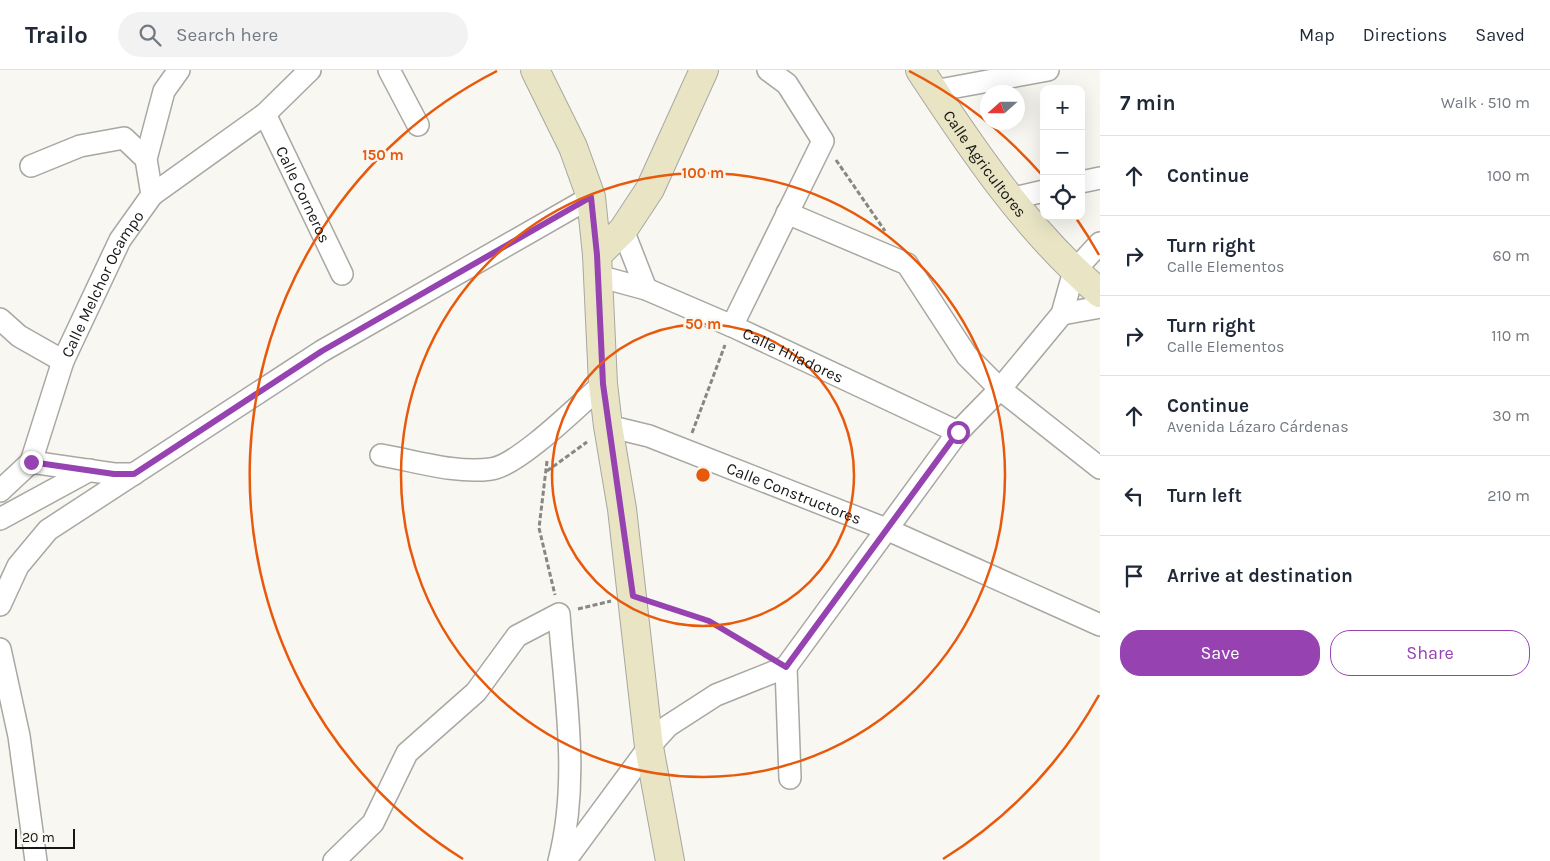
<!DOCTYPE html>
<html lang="en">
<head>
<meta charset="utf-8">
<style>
	:root { --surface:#fff; --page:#f2f2f3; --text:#1f2937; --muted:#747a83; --line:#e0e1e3; --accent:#9643b1 }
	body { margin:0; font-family:Karla,sans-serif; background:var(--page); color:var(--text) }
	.controls { position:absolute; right:15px; top:15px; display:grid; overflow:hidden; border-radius:10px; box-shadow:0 5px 20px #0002 }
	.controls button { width:45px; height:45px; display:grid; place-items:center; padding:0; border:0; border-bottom:1px solid var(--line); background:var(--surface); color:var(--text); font:25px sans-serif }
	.compass { position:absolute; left:980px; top:15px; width:45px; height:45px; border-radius:50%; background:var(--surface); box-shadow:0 5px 20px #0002; rotate:249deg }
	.scale { position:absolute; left:15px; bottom:12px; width:60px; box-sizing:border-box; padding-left:5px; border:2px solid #171715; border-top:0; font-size:14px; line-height:18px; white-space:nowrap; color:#171715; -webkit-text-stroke:4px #f8f7f1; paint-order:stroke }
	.stop { position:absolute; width:15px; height:15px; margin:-11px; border:4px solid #9643b1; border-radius:50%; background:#fff }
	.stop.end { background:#9643b1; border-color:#fff; box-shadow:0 1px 5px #0008 }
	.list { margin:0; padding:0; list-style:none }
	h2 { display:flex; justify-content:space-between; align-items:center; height:65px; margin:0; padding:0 20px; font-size:21px }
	h2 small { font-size:16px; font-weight:400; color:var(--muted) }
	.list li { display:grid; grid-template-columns:32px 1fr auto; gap:15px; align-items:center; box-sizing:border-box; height:80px; padding:0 20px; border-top:1px solid var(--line) }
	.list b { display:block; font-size:19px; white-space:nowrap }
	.list p { margin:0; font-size:16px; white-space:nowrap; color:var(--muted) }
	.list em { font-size:16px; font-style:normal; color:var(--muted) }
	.actions { display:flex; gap:10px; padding:15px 20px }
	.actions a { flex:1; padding:11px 0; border:1px solid var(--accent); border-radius:20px; text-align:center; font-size:18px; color:var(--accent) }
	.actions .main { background:var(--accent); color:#fff }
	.icon { flex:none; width:28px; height:28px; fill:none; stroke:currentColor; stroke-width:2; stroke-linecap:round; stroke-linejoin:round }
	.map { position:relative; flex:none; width:1100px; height:791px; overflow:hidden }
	header { display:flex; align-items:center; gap:30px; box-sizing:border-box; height:70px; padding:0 25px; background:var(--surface); border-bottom:1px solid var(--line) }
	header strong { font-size:24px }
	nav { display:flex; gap:28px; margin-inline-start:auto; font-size:18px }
	.search { width:350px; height:45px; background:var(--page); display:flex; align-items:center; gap:12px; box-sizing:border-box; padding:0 18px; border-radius:28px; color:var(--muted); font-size:19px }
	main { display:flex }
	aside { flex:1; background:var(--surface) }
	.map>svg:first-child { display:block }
</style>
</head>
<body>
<header>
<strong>Trailo</strong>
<div class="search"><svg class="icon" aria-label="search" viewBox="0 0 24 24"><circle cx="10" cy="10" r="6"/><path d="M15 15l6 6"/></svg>Search here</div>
<nav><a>Map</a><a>Directions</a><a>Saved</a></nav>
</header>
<main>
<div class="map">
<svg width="1100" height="791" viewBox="0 0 1100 791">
	<rect width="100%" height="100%" fill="#f8f7f1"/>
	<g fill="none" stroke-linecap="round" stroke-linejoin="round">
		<g stroke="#a8a7a2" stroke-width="24">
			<g id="street">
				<path d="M389,0l29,55"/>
				<path d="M934,21l114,-21"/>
				<path id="s1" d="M265,44l77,160"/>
				<path d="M31,96l49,-20 44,-8 22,21"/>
				<path d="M1081,112l19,-4"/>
				<path d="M152,125l113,-81 45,-44"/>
				<path d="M1010,129l34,-8"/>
				<path d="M787,143l120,51 60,92 33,33 100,79"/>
				<path d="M623,160l23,59"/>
				<path id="s2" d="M598,206l48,13 86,37 226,106"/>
				<path d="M1062,244l38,-7"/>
				<path d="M0,249l19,17 44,25"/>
				<path d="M732,256l91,-185 -36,-57 -19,-14"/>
				<path id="s3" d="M608,356l41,10 237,93 214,96"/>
				<path d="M381,385c35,6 75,19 110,14 27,-3 89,-65 112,-85"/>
				<path d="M31,392l83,12h20"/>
				<path id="s4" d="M0,421l31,-29 32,-101 57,-121 32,-45 -6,-36 18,-68 15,-21"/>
				<path d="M0,449l90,-49"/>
				<path d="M0,535l18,-39 30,-36 274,-179 269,-154"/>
				<path d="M0,579l19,87 17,125"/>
				<path d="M786,597l4,111"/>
				<path d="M334,791l39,-38 34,-70 69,-61 41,-56 42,-22c6,82 21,166 0,247"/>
				<path d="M565,791l84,-114 19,-21 48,-31 70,-28 172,-235 42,-43 62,-75 12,-43 26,-28"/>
			</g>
		</g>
		<g stroke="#a8a7a2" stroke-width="30">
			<g id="secondary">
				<path d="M535,0l38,77 18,50 6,58 6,129 5,42 14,83 27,238 21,114"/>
				<path id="s5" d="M920,0c52,79 107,161 180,223"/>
				<path d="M597,185l26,-25 27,-41 54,-119"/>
			</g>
		</g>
		<g stroke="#878783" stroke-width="3" stroke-dasharray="5 2.5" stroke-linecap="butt">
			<path d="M836,90l49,71"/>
			<path d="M692,363l33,-88"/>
			<path d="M547,391l-8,67 16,67"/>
			<path d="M547,401l40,-29"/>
			<path d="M655,533l54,18 55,33"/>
			<path d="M578,539l33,-8"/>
		</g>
		<use href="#street" stroke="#fff" stroke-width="21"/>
		<use href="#secondary" stroke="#e8e4c4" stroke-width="28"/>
	</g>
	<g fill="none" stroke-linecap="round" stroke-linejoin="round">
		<path stroke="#9643b1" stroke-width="6" d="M31,392l83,12h20l188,-123 269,-154 6,58 6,129 30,212 76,25 77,46 172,-235"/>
	</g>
	<g fill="none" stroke="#e8590c" stroke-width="2.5">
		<circle cx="703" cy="405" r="151"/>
		<circle cx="703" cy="405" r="302"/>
		<path d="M1099 625A453 453 0 0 1 943 789M463 789A453 453 0 0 1 497 1M909 1A453 453 0 0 1 1042 105M1076 148A453 453 0 0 1 1099 185"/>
	</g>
	<g text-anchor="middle" stroke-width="5" stroke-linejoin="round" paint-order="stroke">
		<g font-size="16" fill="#171715" stroke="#f8f7f1">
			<text dy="6" stroke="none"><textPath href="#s5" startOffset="114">Calle Agricultores</textPath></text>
			<text dy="6" stroke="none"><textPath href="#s1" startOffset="89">Calle Corneros</textPath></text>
			<text dy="6" stroke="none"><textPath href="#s4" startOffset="235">Calle Melchor Ocampo</textPath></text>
			<text dy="6" stroke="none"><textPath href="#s2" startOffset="211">Calle Hiladores</textPath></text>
			<text dy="6" stroke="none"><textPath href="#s3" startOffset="198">Calle Constructores</textPath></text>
		</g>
	</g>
	<circle cx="703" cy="405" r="8" fill="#e8590c" stroke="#f8f7f1" stroke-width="2.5"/>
	<g font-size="15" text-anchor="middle" font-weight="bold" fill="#e8590c" stroke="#f8f7f1" stroke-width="5" stroke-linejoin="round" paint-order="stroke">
		<text x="383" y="90">150 m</text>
		<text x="703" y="108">100 m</text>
		<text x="703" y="259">50 m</text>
	</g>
</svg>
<div class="controls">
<button>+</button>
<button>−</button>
<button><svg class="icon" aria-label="locate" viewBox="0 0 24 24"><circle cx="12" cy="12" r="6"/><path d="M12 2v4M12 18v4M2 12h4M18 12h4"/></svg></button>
</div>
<svg class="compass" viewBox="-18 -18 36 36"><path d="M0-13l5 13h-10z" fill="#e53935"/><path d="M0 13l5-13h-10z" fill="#747a83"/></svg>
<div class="scale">20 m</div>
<div class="stop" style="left:958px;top:362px"></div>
<div class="stop end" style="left:31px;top:392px"></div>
</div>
<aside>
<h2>7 min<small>Walk · 510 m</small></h2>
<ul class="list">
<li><svg class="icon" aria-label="ahead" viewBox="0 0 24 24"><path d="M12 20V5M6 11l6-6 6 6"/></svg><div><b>Continue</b></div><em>100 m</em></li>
<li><svg class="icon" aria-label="right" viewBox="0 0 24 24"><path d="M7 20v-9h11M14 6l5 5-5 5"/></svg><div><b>Turn right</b><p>Calle Elementos</p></div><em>60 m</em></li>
<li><svg class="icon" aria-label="right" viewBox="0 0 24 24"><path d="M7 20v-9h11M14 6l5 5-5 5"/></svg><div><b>Turn right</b><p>Calle Elementos</p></div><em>110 m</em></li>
<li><svg class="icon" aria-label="ahead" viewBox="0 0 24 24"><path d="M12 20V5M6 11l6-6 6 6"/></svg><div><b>Continue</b><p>Avenida Lázaro Cárdenas</p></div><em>30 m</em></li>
<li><svg class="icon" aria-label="left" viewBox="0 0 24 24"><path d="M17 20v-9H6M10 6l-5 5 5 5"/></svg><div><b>Turn left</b></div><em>210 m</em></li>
<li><svg class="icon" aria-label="arrive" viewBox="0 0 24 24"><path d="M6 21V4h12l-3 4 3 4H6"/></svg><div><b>Arrive at destination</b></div></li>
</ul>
<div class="actions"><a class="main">Save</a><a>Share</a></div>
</aside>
</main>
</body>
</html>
